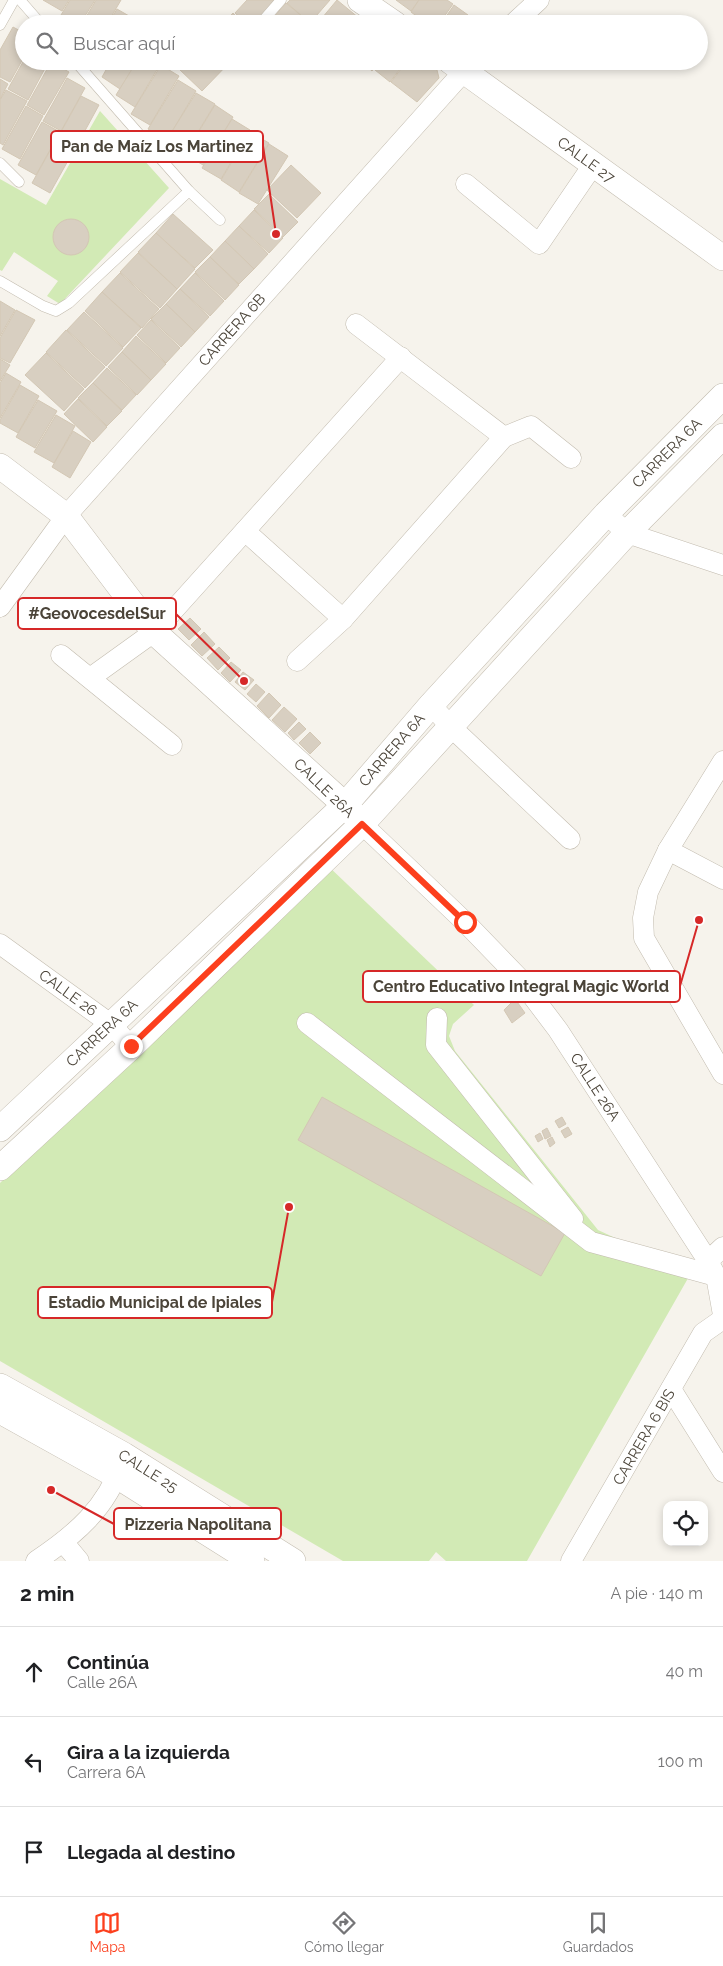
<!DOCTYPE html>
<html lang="es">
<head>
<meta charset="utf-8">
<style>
	:root { --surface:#fff; --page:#f2f2f2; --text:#202124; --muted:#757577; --line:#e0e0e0; --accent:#fc3f1d }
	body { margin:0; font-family:Raleway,sans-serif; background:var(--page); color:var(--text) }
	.controls { position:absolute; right:15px; bottom:15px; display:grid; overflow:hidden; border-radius:10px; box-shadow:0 2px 8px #0003 }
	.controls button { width:45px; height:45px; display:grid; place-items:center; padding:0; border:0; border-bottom:1px solid var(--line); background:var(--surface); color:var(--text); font:25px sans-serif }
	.stop { position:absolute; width:15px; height:15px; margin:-11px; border:4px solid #fc3f1d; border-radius:50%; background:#fff }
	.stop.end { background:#fc3f1d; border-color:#fff; box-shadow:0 1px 5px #0008 }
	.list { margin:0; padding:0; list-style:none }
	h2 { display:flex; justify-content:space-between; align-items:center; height:65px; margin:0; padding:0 20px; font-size:21px }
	h2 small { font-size:16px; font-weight:400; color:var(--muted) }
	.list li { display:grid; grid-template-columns:32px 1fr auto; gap:15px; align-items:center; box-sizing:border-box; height:90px; padding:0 20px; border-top:1px solid var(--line) }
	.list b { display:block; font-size:19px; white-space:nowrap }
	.list p { margin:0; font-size:16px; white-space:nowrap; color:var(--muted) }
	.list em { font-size:16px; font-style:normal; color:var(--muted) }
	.icon { flex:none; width:28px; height:28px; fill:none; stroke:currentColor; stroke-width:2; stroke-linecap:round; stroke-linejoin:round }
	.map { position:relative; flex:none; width:723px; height:1561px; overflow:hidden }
	.search { position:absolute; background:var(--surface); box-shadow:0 2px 8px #0003; left:15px; right:15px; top:15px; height:55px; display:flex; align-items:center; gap:12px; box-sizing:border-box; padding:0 18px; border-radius:28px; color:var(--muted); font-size:19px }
	.sheet { height:335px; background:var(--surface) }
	nav { display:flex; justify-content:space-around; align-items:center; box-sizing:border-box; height:70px; border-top:1px solid var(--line); background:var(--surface); font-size:14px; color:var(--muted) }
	nav a { display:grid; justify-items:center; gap:2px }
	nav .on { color:var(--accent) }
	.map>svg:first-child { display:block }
</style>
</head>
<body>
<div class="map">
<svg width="723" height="1561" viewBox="0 0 723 1561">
	<rect width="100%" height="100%" fill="#f6f3ec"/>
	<g fill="#d2eab5">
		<path d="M100,111l69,77 -109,116 -13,-8 11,-15 -44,-29 -12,19 -2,-1v-91l46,26z"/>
		<path d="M326,864l148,141 -21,19 -4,12 6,15 143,179 93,43 -164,288h-81l-10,-9 -7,9h-86l-343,-200v-178z"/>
	</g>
	<g fill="#d8cfc1" stroke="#d3c7b4">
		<path d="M43,0h26l-7,11z"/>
		<path d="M70,0h25l-15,24h-16l-6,-4z"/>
		<path d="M96,0h25l-14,24h-25z"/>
		<path d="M247,0h29l-22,24h-7l-12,-11z"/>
		<path d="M290,0h40l-20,23 -23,-20z"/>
		<path d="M337,0l22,18 -5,6h-37z"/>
		<path d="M396,0h23l-8,11z"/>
		<path d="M419,0h28l6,4 -14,20h-12l-16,-12z"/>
		<path d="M286,3l24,20 -1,1h-29l-7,-6z"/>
		<path d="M454,5l14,10 -6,9h-21z"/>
		<path d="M117,9l19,11 -3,4h-25z"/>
		<path d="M233,13l10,11h-20z"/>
		<path d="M363,15l10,9h-18z"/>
		<path d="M273,18l6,6h-11z"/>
		<path d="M13,27l11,6v24l-14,25 -10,-5v-27z"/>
		<path d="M24,60l25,1 -21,39 -20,-11z"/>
		<path d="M94,61h16l-4,8z"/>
		<path d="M111,61h26l-17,28 -18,-12z"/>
		<path d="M137,61h25l-27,46 -19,-12z"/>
		<path d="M187,61h44l-29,30 -23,-22z"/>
		<path d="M361,61h18l-7,10z"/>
		<path d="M381,61h25l-16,21 -15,-12z"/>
		<path d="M407,61h16l14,9 2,8 -22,24 -26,-20z"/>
		<path d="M51,62l18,10 -25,43 -17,-10z"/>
		<path d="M161,65l18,11 -29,49 -19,-11z"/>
		<path d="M67,78l18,10 -24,43 -18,-10z"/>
		<path d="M0,79l8,5 -8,15z"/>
		<path d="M178,80l18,11 -29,49 -19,-11z"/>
		<path d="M6,90l21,11 -24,44 -3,-2v-43z"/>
		<path d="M196,93l19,11 -30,49 -19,-12z"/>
		<path d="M81,96l18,9 -24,44 -18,-10z"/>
		<path d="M215,105l18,12 -30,48 -18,-11z"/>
		<path d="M26,106l17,10 -23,43 -18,-10z"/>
		<path d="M232,119l18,11 -29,49 -19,-11z"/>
		<path d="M42,122l18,10 -24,43 -18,-10z"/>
		<path d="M250,132l19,11 -30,49 -18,-12z"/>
		<path d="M56,140l18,10 -24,43 -18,-10z"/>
		<path d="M269,144l19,12 -30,48 -19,-11z"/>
		<path d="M291,165l30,28 -24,25 -30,-28z"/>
		<path d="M269,194l29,28 -15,15 -29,-28z"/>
		<path d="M254,210l29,28 -14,15 -30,-27z"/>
		<path d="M173,214l40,36 -18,18 -39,-35z"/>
		<circle cx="71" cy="237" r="18"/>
		<path d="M239,226l29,28 -14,15 -29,-28z"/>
		<path d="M156,233l39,36 -18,20 -39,-37z"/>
		<path d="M225,241l29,28 -15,15 -29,-27z"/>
		<path d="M138,253l39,36 -17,19 -40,-36z"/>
		<path d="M210,257l29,28 -14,15 -30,-28z"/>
		<path d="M120,273l39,36 -17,19 -40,-36z"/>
		<path d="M195,273l29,28 -14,15 -30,-27z"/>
		<path d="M180,289l29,28 -14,15 -29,-28z"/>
		<path d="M102,292l39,36 -18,19 -38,-36z"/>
		<path d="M0,301l15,9 -15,26z"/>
		<path d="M166,304l29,28 -14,15 -30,-28z"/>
		<path d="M16,310l19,10 -25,43 -10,-5v-20z"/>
		<path d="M84,312l39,36 -17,18 -39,-36z"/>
		<path d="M151,320l29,28 -14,15 -29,-28z"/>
		<path d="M66,330l39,37 -20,21 -39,-36z"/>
		<path d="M136,336l30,28 -15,16 -29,-28z"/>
		<path d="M122,352l29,28 -14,15 -29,-28z"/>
		<path d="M46,353l38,36 -20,22 -39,-36z"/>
		<path d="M0,359l10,6 -10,16z"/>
		<path d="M107,368l29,27 -14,15 -29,-27z"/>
		<path d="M6,373l15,9 -21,36v-35z"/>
		<path d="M93,383l29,28 -15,15 -29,-28z"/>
		<path d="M20,385l19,11 -21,37 -18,-10v-3z"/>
		<path d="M78,399l29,28 -14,15 -29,-28z"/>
		<path d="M38,400l19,11 -22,37 -19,-11z"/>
		<path d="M56,415l19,11 -21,37 -20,-11z"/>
		<path d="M73,431l18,11 -21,36 -18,-11z"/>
		<path d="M190,618l11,11 -12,11 -11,-11z"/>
		<path d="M204,632l11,12 -13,12 -11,-11z"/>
		<path d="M219,647l11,11 -12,12 -11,-12z"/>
		<path d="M231,662l10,8 -11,12 -9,-9z"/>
		<path d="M243,672l11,8 -9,10 -10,-8z"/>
		<path d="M256,684l9,8 -9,10 -9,-8z"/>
		<path d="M269,693l12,12 -12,13 -12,-12z"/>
		<path d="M284,707l13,12 -12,13 -13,-12z"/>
		<path d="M299,722l7,7 -12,11 -6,-7z"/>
		<path d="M310,732l11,11 -11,11 -11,-11z"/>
		<path d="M515,999l10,14 -13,10 -8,-13z"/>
		<path d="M322,1097l243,136 -24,43 -243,-136z"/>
		<path d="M562,1117l4,7 -7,4 -4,-7z"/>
		<path d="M568,1127l4,7 -7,4 -4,-7z"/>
		<path d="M547,1128l4,8 -6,3 -3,-8z"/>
		<path d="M540,1133l3,6 -5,3 -3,-6z"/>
		<path d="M552,1137l3,6 -5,4 -3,-7z"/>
	</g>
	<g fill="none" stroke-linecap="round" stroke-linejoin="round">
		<g stroke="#c2bbae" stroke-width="11">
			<g id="service">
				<path d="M20,0l21,24"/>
				<path d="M260,24l21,-24"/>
				<path d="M0,25l14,-25"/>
				<path d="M75,61l114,130 31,29"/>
				<path d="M0,163l19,19"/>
				<path d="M0,281l43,25 13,5 13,-8 120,-112"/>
			</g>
		</g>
		<g stroke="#c2bbae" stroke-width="21">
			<g id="minor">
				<path d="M513,24l26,-24"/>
				<path d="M466,184l73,60 54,-79"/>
				<path d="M356,324l148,113"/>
				<path d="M606,514l21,19 96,32"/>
				<path d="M245,531l98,88"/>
				<path d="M0,607l66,-91 407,-455"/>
				<path d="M61,655l111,90"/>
				<path d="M297,661l46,-42 161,-182 27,-11 40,32"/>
				<path d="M90,678l64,-46 247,-275"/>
				<path d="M431,705l20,22 119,112"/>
				<path d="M723,761l-55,89 -20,42 -5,26 1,20 79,136"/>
				<path d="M362,824l103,98 53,55 40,53 150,231 8,15 7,39"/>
				<path d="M668,850l55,29"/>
				<path d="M0,944l112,81 19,22"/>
				<path d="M437,1018l-1,27 137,174"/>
				<path d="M307,1023l284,219 125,34"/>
				<path d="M708,1261l15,-14"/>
				<path d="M671,1389l52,83"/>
				<path d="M64,1543l15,18"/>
				<path d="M36,1561c39,-26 71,-53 86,-99"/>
				<path d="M571,1561l132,-228 20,-14"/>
			</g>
		</g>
		<g stroke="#c2bbae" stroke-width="26">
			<g id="tertiary">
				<path d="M360,0l35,24"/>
				<path d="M450,61l273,197"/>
				<path d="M0,466l66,50 88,116 191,173 11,12"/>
				<path d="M0,1129l345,-324 86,-100 175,-191 117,-118"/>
				<path d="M0,1168l131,-121 231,-223 265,-291 96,-97"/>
				<path d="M0,1386l124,69 169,106"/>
				<path d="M0,1411l117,65 135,85"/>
			</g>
		</g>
		<use href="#service" stroke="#fff" stroke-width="10"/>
		<use href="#minor" stroke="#fff" stroke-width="20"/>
		<use href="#tertiary" stroke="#fff" stroke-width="25"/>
	</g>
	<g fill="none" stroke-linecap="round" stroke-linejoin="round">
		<path stroke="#fc3f1d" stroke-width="6" d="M131,1046l231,-222 103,98"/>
	</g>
	<g text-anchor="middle" stroke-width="4" stroke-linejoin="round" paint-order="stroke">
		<g font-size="15" fill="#4b4439" stroke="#fff">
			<text transform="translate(586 160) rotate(36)" y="5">CALLE 27</text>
			<text transform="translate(232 330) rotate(-48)" y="5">CARRERA 6B</text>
			<text transform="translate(667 453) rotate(-45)" y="5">CARRERA 6A</text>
			<text transform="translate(392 750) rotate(-49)" y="5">CARRERA 6A</text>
			<text transform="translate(324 788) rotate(44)" y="5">CALLE 26A</text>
			<text transform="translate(68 993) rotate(36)" y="5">CALLE 26</text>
			<text transform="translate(102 1033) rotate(-43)" y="5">CARRERA 6A</text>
			<text transform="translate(595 1087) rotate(57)" y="5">CALLE 26A</text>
			<text transform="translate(644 1437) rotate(-60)" y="5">CARRERA 6 BIS</text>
			<text transform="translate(148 1471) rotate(32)" y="5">CALLE 25</text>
		</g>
	</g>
	<path fill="none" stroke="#d62828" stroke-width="2" d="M276 234L263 146M244 681L176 614M699 920L680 986M289 1207L272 1302M51 1490L114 1524"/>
	<g fill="#d62828" stroke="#fff" stroke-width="2">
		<circle cx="276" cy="234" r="5"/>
		<circle cx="244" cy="681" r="5"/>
		<circle cx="699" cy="920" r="5"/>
		<circle cx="289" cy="1207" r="5"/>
		<circle cx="51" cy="1490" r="5"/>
	</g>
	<g fill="#fff" stroke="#d62828" stroke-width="2">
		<rect x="51" y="131" width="212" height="31" rx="5"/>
		<rect x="18" y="598" width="158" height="31" rx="5"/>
		<rect x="363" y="971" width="317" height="31" rx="5"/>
		<rect x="38" y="1287" width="234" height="31" rx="5"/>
		<rect x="114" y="1508" width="167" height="31" rx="5"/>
	</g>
	<g font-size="16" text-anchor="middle" font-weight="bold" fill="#4b4439">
		<text x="157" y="152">Pan de Maíz Los Martinez</text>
		<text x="97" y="619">#GeovocesdelSur</text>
		<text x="521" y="992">Centro Educativo Integral Magic World</text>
		<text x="155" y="1308">Estadio Municipal de Ipiales</text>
		<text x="198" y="1530">Pizzeria Napolitana</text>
	</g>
</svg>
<div class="controls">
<button><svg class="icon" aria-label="locate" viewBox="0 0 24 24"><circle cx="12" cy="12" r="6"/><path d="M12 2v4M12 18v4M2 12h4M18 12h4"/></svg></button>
</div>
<div class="stop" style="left:465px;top:922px"></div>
<div class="stop end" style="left:131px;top:1046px"></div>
<div class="search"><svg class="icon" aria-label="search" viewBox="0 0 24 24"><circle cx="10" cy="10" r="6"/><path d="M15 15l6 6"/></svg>Buscar aquí</div>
</div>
<section class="sheet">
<h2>2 min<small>A pie · 140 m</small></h2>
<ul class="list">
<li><svg class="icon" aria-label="ahead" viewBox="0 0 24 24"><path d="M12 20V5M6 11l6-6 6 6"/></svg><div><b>Continúa</b><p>Calle 26A</p></div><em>40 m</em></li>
<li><svg class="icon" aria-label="left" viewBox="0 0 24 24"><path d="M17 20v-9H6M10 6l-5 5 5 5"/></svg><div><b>Gira a la izquierda</b><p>Carrera 6A</p></div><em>100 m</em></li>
<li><svg class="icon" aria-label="arrive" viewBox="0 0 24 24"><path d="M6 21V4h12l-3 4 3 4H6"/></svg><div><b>Llegada al destino</b></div></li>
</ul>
</section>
<nav>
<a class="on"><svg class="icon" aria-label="map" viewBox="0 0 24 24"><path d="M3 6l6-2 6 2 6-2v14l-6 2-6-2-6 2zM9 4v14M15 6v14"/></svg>Mapa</a>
<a><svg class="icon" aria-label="directions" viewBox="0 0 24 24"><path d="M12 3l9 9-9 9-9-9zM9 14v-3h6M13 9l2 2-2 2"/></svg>Cómo llegar</a>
<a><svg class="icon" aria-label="saved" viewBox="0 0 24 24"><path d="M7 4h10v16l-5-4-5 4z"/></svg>Guardados</a>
</nav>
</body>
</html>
